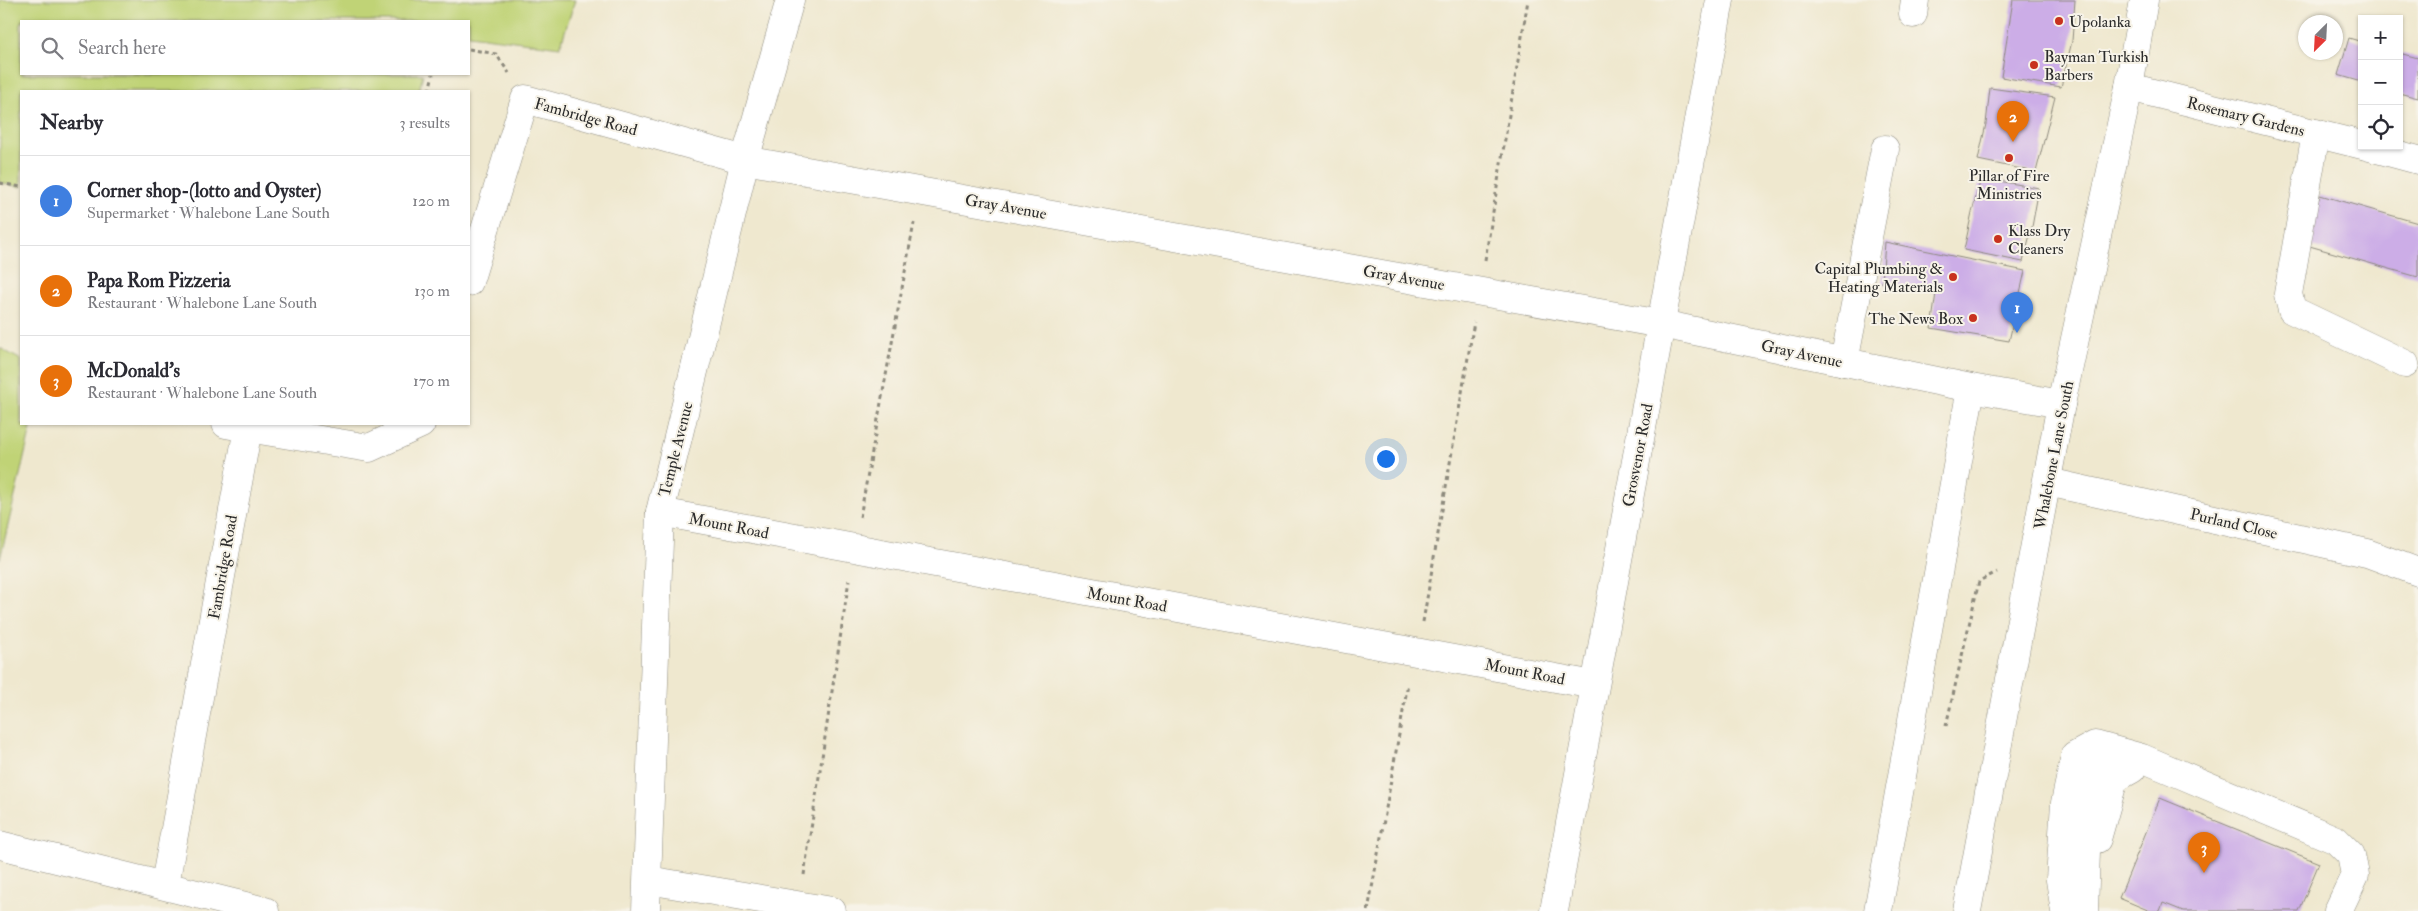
<!DOCTYPE html>
<html lang="en">
<head>
<meta charset="utf-8">
<style>
	:root { --surface:#fff; --page:#f2f2f3; --text:#2b2b33; --muted:#7c7c81; --line:#e1e1e2; --accent:#c8321e }
	body { margin:0; font-family:"IM FELL Double Pica",serif; background:var(--page); color:var(--text) }
	.controls { position:absolute; right:15px; top:15px; display:grid; overflow:hidden; border-radius:0px; box-shadow:0 1px 4px #0004 }
	.controls button { width:45px; height:45px; display:grid; place-items:center; padding:0; border:0; border-bottom:1px solid var(--line); background:var(--surface); color:var(--text); font:25px sans-serif }
	.compass { position:absolute; left:2298px; top:15px; width:45px; height:45px; border-radius:50%; background:var(--surface); box-shadow:0 1px 4px #0004; rotate:204deg }
	.you { position:absolute; left:1385px; top:458px; width:18px; height:18px; margin:-12px; border:4px solid #fff; border-radius:50%; background:#1a73e8; box-shadow:0 0 0 8px #1a73e833 }
	.badge { display:grid; place-items:center; width:32px; height:32px; border-radius:50%; background:var(--accent); color:#fff; font-size:16px; font-weight:700 }
	.pin { position:absolute; translate:-50% -41px; filter:drop-shadow(0 1px 2px #0008) }
	.pin::after { content:''; position:absolute; top:26px; width:18px; height:15px; background:inherit; clip-path:polygon(0 0,100% 0,50% 100%) }
	.list { margin:0; padding:0; list-style:none }
	h2 { display:flex; justify-content:space-between; align-items:center; height:65px; margin:0; padding:0 20px; font-size:21px }
	h2 small { font-size:16px; font-weight:400; color:var(--muted) }
	.list li { display:grid; grid-template-columns:32px 1fr auto; gap:15px; align-items:center; box-sizing:border-box; height:90px; padding:0 20px; border-top:1px solid var(--line) }
	.list b { display:block; font-size:19px; white-space:nowrap }
	.list p { margin:0; font-size:16px; white-space:nowrap; color:var(--muted) }
	.list em { font-size:16px; font-style:normal; color:var(--muted) }
	.icon { flex:none; width:28px; height:28px; fill:none; stroke:currentColor; stroke-width:2; stroke-linecap:round; stroke-linejoin:round }
	.map { position:relative; flex:none; width:2418px; height:911px; overflow:hidden }
	.search { position:absolute; background:var(--surface); box-shadow:0 1px 4px #0004; left:20px; top:20px; width:450px; height:55px; display:flex; align-items:center; gap:12px; box-sizing:border-box; padding:0 18px; border-radius:0px; color:var(--muted); font-size:19px }
	.panel { position:absolute; background:var(--surface); box-shadow:0 1px 4px #0004; left:20px; top:90px; width:450px; height:335px; border-radius:0px }
	.map>svg:first-child { display:block }
</style>
</head>
<body>
<div class="map">
<svg width="2418" height="911" viewBox="0 0 2418 911">
	<rect width="100%" height="100%" fill="#f7f3e8"/>
	<filter id="ink" filterUnits="userSpaceOnUse"><feTurbulence type="fractalNoise" baseFrequency=".02" numOctaves="2"/><feDisplacementMap in="SourceGraphic" scale="10" xChannelSelector="R" yChannelSelector="G"/><feConvolveMatrix kernelMatrix="1 2 1 2 8 2 1 2 1" color-interpolation-filters="sRGB"/></filter>
	<filter id="wash" filterUnits="userSpaceOnUse"><feTurbulence type="fractalNoise" baseFrequency=".0096" numOctaves="4" result="noise"/><feDisplacementMap in="SourceGraphic" scale="20" xChannelSelector="R" yChannelSelector="G"/><feGaussianBlur stdDeviation="1.12" result="paint"/><feColorMatrix in="noise" values="0 0 0 0 0 0 0 0 0 0 0 0 0 0 0 0 0 1.4 0 .05"/><feComposite in="paint" operator="in"/></filter>
	<g filter="url(#wash)">
		<rect width="100%" height="100%" fill="#efe8cf"/>
		<g fill="#c0d376" stroke="#767f50">
			<path d="M0,0h575l-15,47 -91,-12v-14h-448v53h402l-4,17h-398v96l-21,-4z"/>
			<path d="M0,348l21,12v64h11l-32,135z"/>
		</g>
		<g id="blocks">
			<g fill="#ccade7">
				<path d="M2013,0h62l-3,41 -11,46 -60,-10z"/>
				<path d="M2349,38l13,4v40l-24,-7z"/>
				<path d="M2399,53l19,5v40l-19,-5z"/>
				<path d="M1990,88l65,9 -19,75 -58,-12 8,-36z"/>
				<path d="M1981,178l58,10 -7,39 -9,35 -59,-12 8,-38z"/>
				<path d="M2320,195l98,28v54l-112,-32z"/>
				<path d="M1885,242l140,29 -16,70 -78,-13 5,-35 -54,-10z"/>
				<path d="M2160,798l159,65 -20,48h-116l-20,-8 -3,8h-10l-31,-13z"/>
			</g>
		</g>
	</g>
	<g filter="url(#ink)">
		<use href="#blocks" fill-opacity="0" stroke="#8d8a7d" stroke-width="1"/>
		<g fill="none" stroke-linecap="round" stroke-linejoin="round">
			<g stroke="#8d8a7d" stroke-width="29">
				<g id="minor">
					<path d="M1913,14l2,-14"/>
					<path d="M2129,87l233,58"/>
					<path d="M2316,133l-28,161 4,16 113,54"/>
					<path d="M2366,146l52,14"/>
					<path d="M469,282l56,-183 220,61 916,164 310,64 90,16"/>
					<path d="M1844,362l41,-213"/>
					<path d="M226,424l22,4"/>
					<path d="M2048,482l319,71 51,19"/>
					<path d="M660,512l934,173"/>
					<path d="M2097,839l17,-60 18,-10"/>
					<path d="M0,845l265,66"/>
					<path d="M648,880l184,31"/>
					<path d="M165,884l83,-456 121,20 52,-24"/>
					<path d="M646,911l14,-399 85,-352 45,-160"/>
					<path d="M1554,911l166,-911"/>
					<path d="M1878,911l93,-523"/>
					<path d="M2065,911l-5,-31 5,-77 10,-47 20,-11 47,13 194,82 15,15 4,20 -17,36"/>
					<path d="M2084,911l4,-122 6,-24 18,-4 15,5"/>
				</g>
			</g>
			<g stroke="#8d8a7d" stroke-width="29">
				<path id="major" d="M1967,911l94,-507 68,-317 15,-87"/>
			</g>
			<g stroke="#8d8a7d" stroke-width="3" stroke-dasharray="4 4" stroke-linecap="butt">
				<path d="M469,49l27,5 13,19"/>
				<path d="M429,91l4,-17"/>
				<path d="M0,183l21,4"/>
				<path d="M1485,260l43,-260"/>
				<path d="M860,517l54,-294"/>
				<path d="M1423,622l51,-300"/>
				<path d="M1946,726l33,-145 18,-9"/>
				<path d="M804,875l45,-295"/>
				<path d="M1368,911l40,-228"/>
			</g>
			<use href="#minor" stroke="#fff" stroke-width="28"/>
			<use href="#major" stroke="#fff" stroke-width="28"/>
		</g>
	</g>
	<g fill="#c8321e" stroke="#f7f3e8" stroke-width="2">
		<circle cx="2059" cy="21" r="5"/>
		<circle cx="2034" cy="65" r="5"/>
		<circle cx="2009" cy="158" r="5"/>
		<circle cx="1998" cy="239" r="5"/>
		<circle cx="1953" cy="277" r="5"/>
		<circle cx="1973" cy="318" r="5"/>
	</g>
	<g text-anchor="middle" stroke-width="4" stroke-linejoin="round" paint-order="stroke">
		<g font-size="16" fill="#2b2b2b" stroke="#f7f3e8" text-anchor="start">
			<text x="2069" y="27">Upolanka</text>
			<text x="2044" y="62">Bayman Turkish<tspan x="2044" dy="18">Barbers</tspan></text>
			<text x="2009" y="181" text-anchor="middle">Pillar of Fire<tspan x="2009" dy="18">Ministries</tspan></text>
			<text x="2008" y="236">Klass Dry<tspan x="2008" dy="18">Cleaners</tspan></text>
			<text x="1943" y="274" text-anchor="end">Capital Plumbing &amp;<tspan x="1943" dy="18">Heating Materials</tspan></text>
			<text x="1963" y="324" text-anchor="end">The News Box</text>
		</g>
		<g font-size="16" fill="#2b2b2b" stroke="#f7f3e8">
			<text transform="translate(586 116) rotate(15)" y="6">Fambridge Road</text>
			<text transform="translate(2246 116) rotate(14)" y="6">Rosemary Gardens</text>
			<text transform="translate(1006 206) rotate(10)" y="6">Gray Avenue</text>
			<text transform="translate(1404 277) rotate(10)" y="6">Gray Avenue</text>
			<text transform="translate(1802 353) rotate(12)" y="6">Gray Avenue</text>
			<text transform="translate(675 449) rotate(-76)" y="6">Temple Avenue</text>
			<text transform="translate(1637 455) rotate(-79)" y="6">Grosvenor Road</text>
			<text transform="translate(2053 455) rotate(-79)" y="6">Whalebone Lane South</text>
			<text transform="translate(2234 523) rotate(13)" y="6">Purland Close</text>
			<text transform="translate(729 525) rotate(11)" y="6">Mount Road</text>
			<text transform="translate(222 567) rotate(-80)" y="6">Fambridge Road</text>
			<text transform="translate(1127 599) rotate(10)" y="6">Mount Road</text>
			<text transform="translate(1525 671) rotate(11)" y="6">Mount Road</text>
		</g>
	</g>
</svg>
<div class="controls">
<button>+</button>
<button>−</button>
<button><svg class="icon" aria-label="locate" viewBox="0 0 24 24"><circle cx="12" cy="12" r="6"/><path d="M12 2v4M12 18v4M2 12h4M18 12h4"/></svg></button>
</div>
<svg class="compass" viewBox="-18 -18 36 36"><path d="M0-13l5 13h-10z" fill="#e53935"/><path d="M0 13l5-13h-10z" fill="#7c7c81"/></svg>
<div class="you"></div>
<div class="pin badge" style="left:2017px;top:333px;background:#3f7fe0">1</div>
<div class="pin badge" style="left:2013px;top:142px;background:#e8710a">2</div>
<div class="pin badge" style="left:2204px;top:873px;background:#e8710a">3</div>
<div class="search"><svg class="icon" aria-label="search" viewBox="0 0 24 24"><circle cx="10" cy="10" r="6"/><path d="M15 15l6 6"/></svg>Search here</div>
<section class="panel">
<h2>Nearby<small>3 results</small></h2>
<ul class="list">
<li><span class="badge" style="background:#3f7fe0">1</span><div><b>Corner shop-(lotto and Oyster)</b><p>Supermarket · Whalebone Lane South</p></div><em>120 m</em></li>
<li><span class="badge" style="background:#e8710a">2</span><div><b>Papa Rom Pizzeria</b><p>Restaurant · Whalebone Lane South</p></div><em>130 m</em></li>
<li><span class="badge" style="background:#e8710a">3</span><div><b>McDonald's</b><p>Restaurant · Whalebone Lane South</p></div><em>170 m</em></li>
</ul>
</section>
</div>
</body>
</html>
